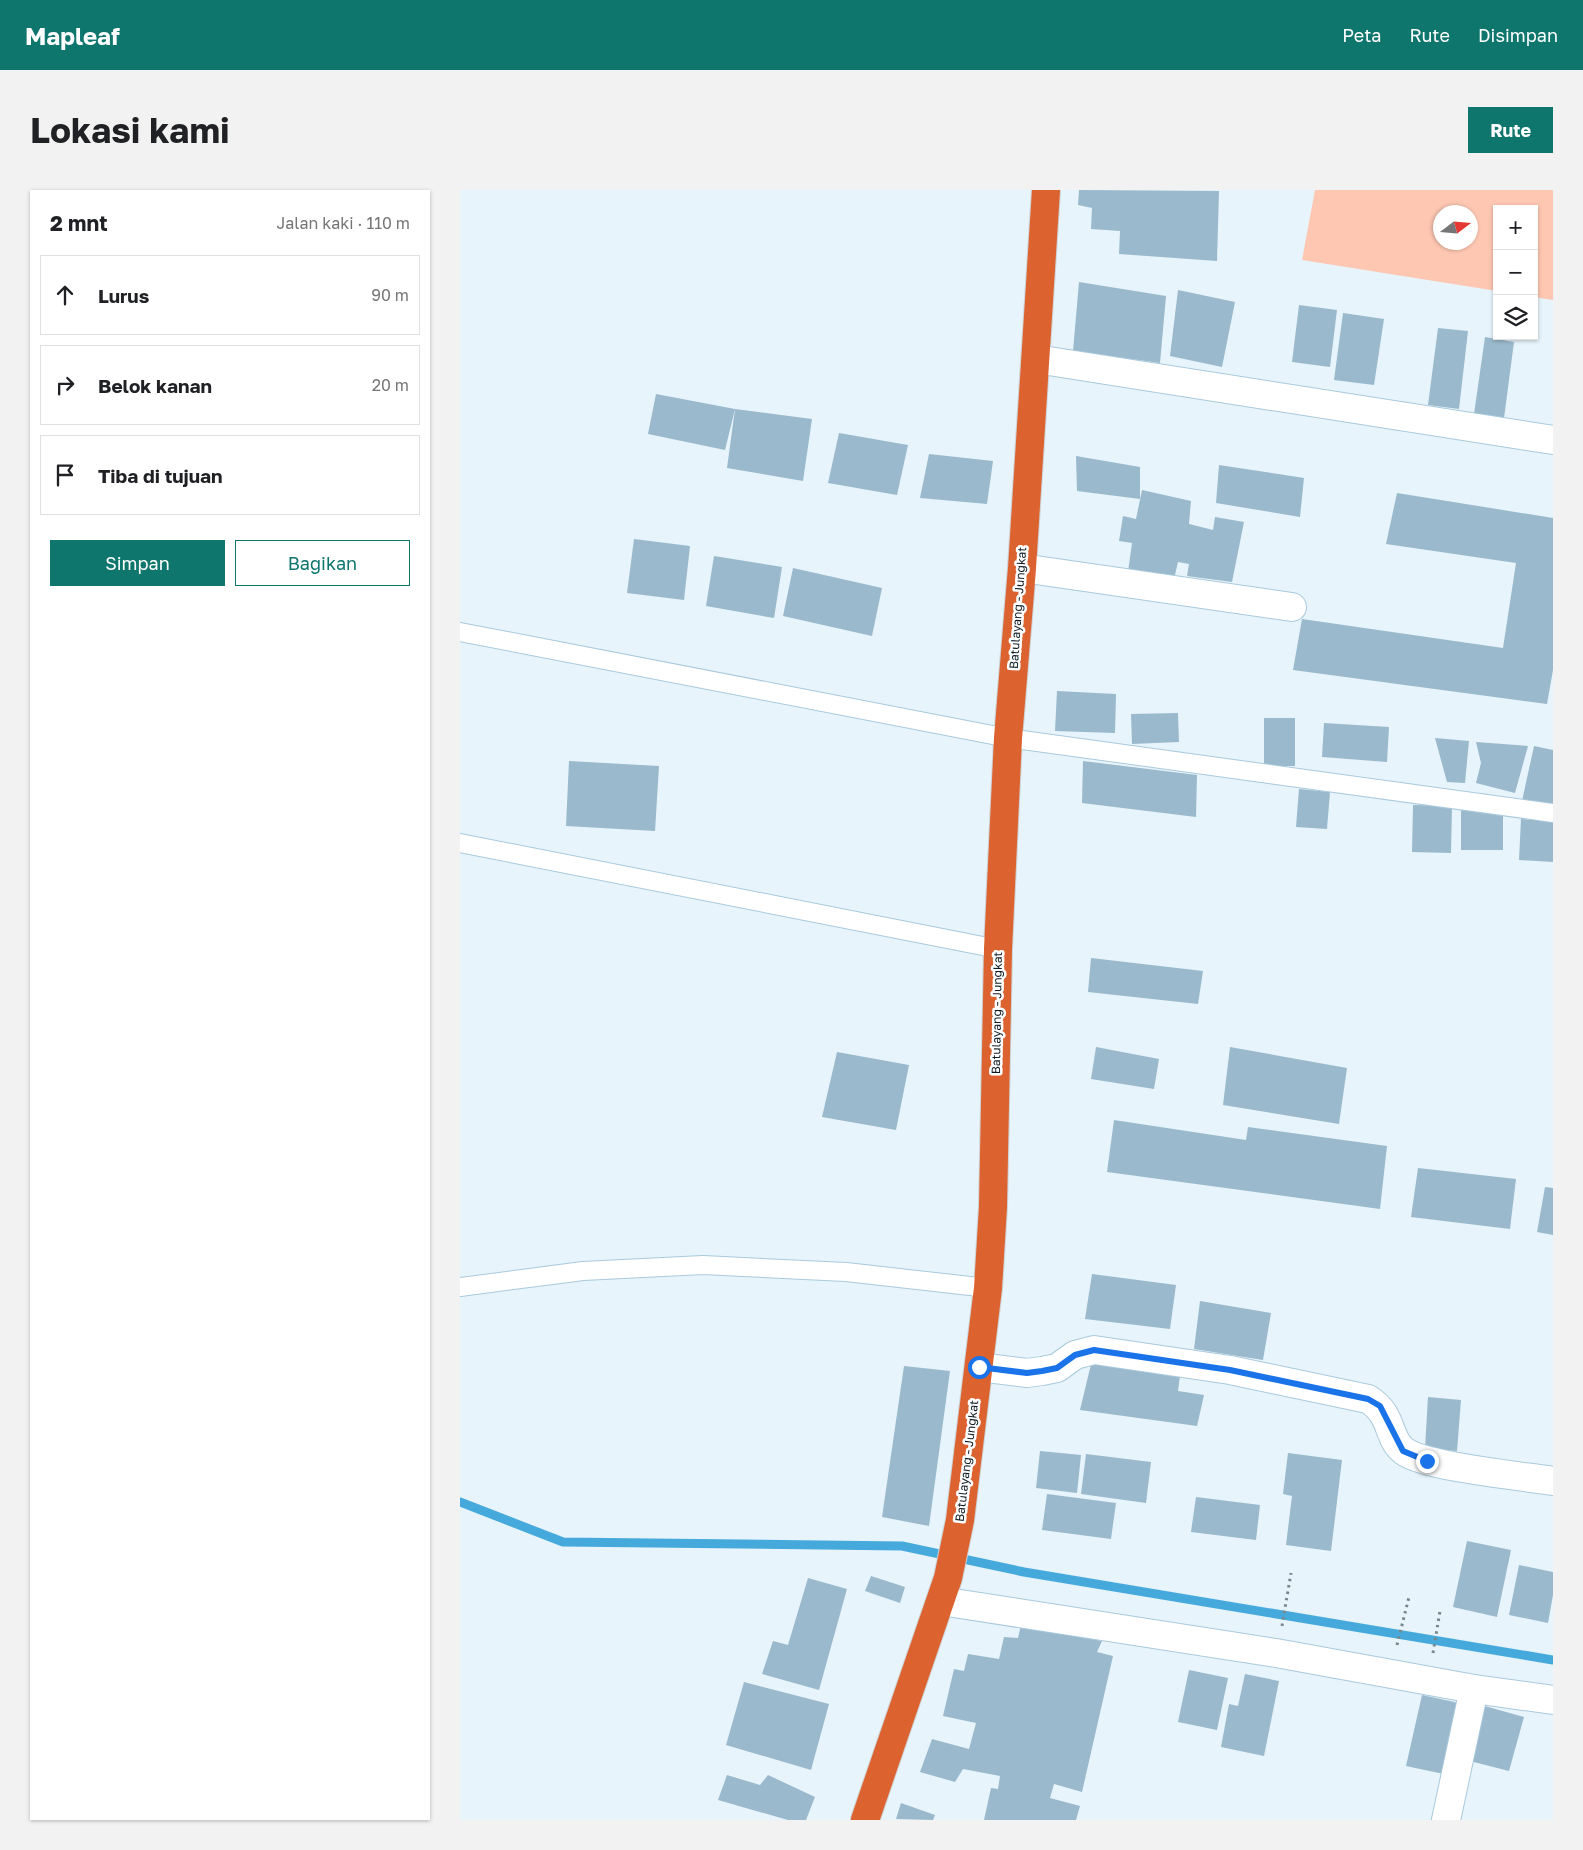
<!DOCTYPE html>
<html lang="id">
<head>
<meta charset="utf-8">
<style>
	:root { --surface:#fff; --page:#f2f2f2; --text:#202124; --muted:#757577; --line:#e0e0e0; --accent:#0f766e }
	body { margin:0; font-family:"Golos Text",sans-serif; background:var(--page); color:var(--text) }
	.controls { position:absolute; right:15px; top:15px; display:grid; overflow:hidden; border-radius:0px; box-shadow:0 1px 4px #0004 }
	.controls button { width:45px; height:45px; display:grid; place-items:center; padding:0; border:0; border-bottom:1px solid var(--line); background:var(--surface); color:var(--text); font:25px sans-serif }
	.compass { position:absolute; left:973px; top:15px; width:45px; height:45px; border-radius:50%; background:var(--surface); box-shadow:0 1px 4px #0004; rotate:74deg }
	.stop { position:absolute; width:15px; height:15px; margin:-11px; border:4px solid #1a73e8; border-radius:50%; background:#fff }
	.stop.end { background:#1a73e8; border-color:#fff; box-shadow:0 1px 5px #0008 }
	.list { margin:0; padding:0; list-style:none }
	h2 { display:flex; justify-content:space-between; align-items:center; height:65px; margin:0; padding:0 20px; font-size:21px }
	h2 small { font-size:16px; font-weight:400; color:var(--muted) }
	.list li { display:grid; grid-template-columns:32px 1fr auto; gap:15px; align-items:center; box-sizing:border-box; height:80px; margin:0 10px 10px; padding:0 10px; border:1px solid var(--line); border-radius:0px }
	.list b { display:block; font-size:19px; white-space:nowrap }
	.list em { font-size:16px; font-style:normal; color:var(--muted) }
	.actions { display:flex; gap:10px; padding:15px 20px }
	.actions a { flex:1; padding:11px 0; border:1px solid var(--accent); border-radius:0px; text-align:center; font-size:18px; color:var(--accent) }
	.actions .main { background:var(--accent); color:#fff }
	.icon { flex:none; width:28px; height:28px; fill:none; stroke:currentColor; stroke-width:2; stroke-linecap:round; stroke-linejoin:round }
	.map { position:relative; flex:none; width:1093px; height:1630px; overflow:hidden; border-radius:0px }
	header { display:flex; align-items:center; gap:30px; box-sizing:border-box; height:70px; padding:0 25px; background:var(--accent); color:#fff }
	header strong { font-size:24px }
	nav { display:flex; gap:28px; margin-inline-start:auto; font-size:18px }
	.intro { display:flex; align-items:center; justify-content:space-between; box-sizing:border-box; height:120px; padding:0 30px }
	h1 { margin:0; font-size:35px }
	.button { padding:12px 22px; border-radius:0px; background:var(--accent); color:#fff; font-size:18px; font-weight:700 }
	main { display:flex; gap:30px; padding:0 30px }
	aside { flex:1; background:var(--surface); border-radius:0px; box-shadow:0 1px 4px #0004 }
	.map>svg:first-child { display:block }
</style>
</head>
<body>
<header>
<strong>Mapleaf</strong>
<nav><a>Peta</a><a>Rute</a><a>Disimpan</a></nav>
</header>
<div class="intro"><h1>Lokasi kami</h1><a class="button">Rute</a></div>
<main>
<aside>
<h2>2 mnt<small>Jalan kaki · 110 m</small></h2>
<ul class="list">
<li><svg class="icon" aria-label="ahead" viewBox="0 0 24 24"><path d="M12 20V5M6 11l6-6 6 6"/></svg><div><b>Lurus</b></div><em>90 m</em></li>
<li><svg class="icon" aria-label="right" viewBox="0 0 24 24"><path d="M7 20v-9h11M14 6l5 5-5 5"/></svg><div><b>Belok kanan</b></div><em>20 m</em></li>
<li><svg class="icon" aria-label="arrive" viewBox="0 0 24 24"><path d="M6 21V4h12l-3 4 3 4H6"/></svg><div><b>Tiba di tujuan</b></div></li>
</ul>
<div class="actions"><a class="main">Simpan</a><a>Bagikan</a></div>
</aside>
<div class="map">
<svg width="1093" height="1630" viewBox="0 0 1093 1630">
	<rect width="100%" height="100%" fill="#e7f4fb"/>
	<path fill="#fec7b2" fill-rule="evenodd" d="M855,0h238v110l-19,-3v-88h-37v82l-195,-31zM981,22h30v30h-30z"/>
	<g fill="none" stroke-linecap="round" stroke-linejoin="round">
		<path stroke="#46a9db" stroke-width="9" d="M0,1312l103,40 339,4 122,26 529,88"/>
	</g>
	<g fill="#9ab9cc">
		<path d="M619,0l140,1 -2,70 -98,-7 1,-23 -29,-2 1,-21 -14,-3z"/>
		<path d="M619,92l87,14 -6,67 -87,-12z"/>
		<path d="M718,100l57,12 -13,65 -52,-11z"/>
		<path d="M839,115l38,5 -7,57 -38,-5z"/>
		<path d="M883,123l41,6 -10,66 -40,-5z"/>
		<path d="M978,138l30,3 -9,78 -31,-4z"/>
		<path d="M1025,147l29,5 -10,76 -30,-4z"/>
		<path d="M196,204l79,15 -10,41 -77,-16z"/>
		<path d="M275,219l77,10 -9,62 -76,-13z"/>
		<path d="M379,243l69,12 -11,50 -69,-12z"/>
		<path d="M469,264l64,7 -6,43 -67,-6z"/>
		<path d="M616,266l64,11v32l-63,-8z"/>
		<path d="M759,275l85,13 -4,39 -84,-14z"/>
		<path d="M682,300l49,11 -2,23 24,6 2,-13 29,5 -12,60 -45,-6 2,-12 -11,-2 -4,17 -46,-7 4,-29 -13,-2 4,-25 13,3z"/>
		<path d="M937,303l156,25v152l-6,34 -254,-34 9,-51 201,29 13,-85 -130,-19z"/>
		<path d="M174,349l56,7 -6,54 -57,-7z"/>
		<path d="M254,366l68,11 -8,51 -68,-12z"/>
		<path d="M333,378l89,20 -10,48 -89,-20z"/>
		<path d="M597,501l59,3 -1,39 -60,-2z"/>
		<path d="M718,523l1,29 -47,2 -1,-30z"/>
		<rect x="804" y="528" width="31" height="48"/>
		<path d="M864,533l65,4 -2,35 -65,-5z"/>
		<path d="M975,548l34,3 -4,42 -18,-1z"/>
		<path d="M1016,552l52,4 -13,47 -39,-10 5,-20z"/>
		<path d="M1074,556l19,4v58l-31,-7z"/>
		<path d="M109,571l90,5 -4,65 -89,-5z"/>
		<path d="M623,571l114,14 -1,42 -114,-14z"/>
		<path d="M839,599l31,3 -3,37 -31,-2z"/>
		<path d="M953,615l39,1 -1,47 -39,-1z"/>
		<rect x="1001" y="620" width="42" height="40"/>
		<path d="M1061,629l32,2v41l-34,-2z"/>
		<path d="M631,768l112,13 -5,33 -110,-12z"/>
		<path d="M636,857l63,12 -5,30 -63,-10z"/>
		<path d="M770,857l117,21 -8,56 -116,-19z"/>
		<path d="M377,862l72,13 -13,65 -74,-13z"/>
		<path d="M654,930l132,20 2,-13 139,19 -7,63 -273,-37z"/>
		<path d="M958,978l98,11 -6,50 -99,-12z"/>
		<path d="M1085,997l8,1v47l-16,-3z"/>
		<path d="M632,1084l84,11 -6,44 -85,-10z"/>
		<path d="M740,1111l71,12 -8,47 -69,-11z"/>
		<path d="M632,1170l88,16 -2,15 26,4 -7,31 -117,-16z"/>
		<path d="M444,1176l46,5 -21,155 -47,-9z"/>
		<path d="M968,1207l33,3 -4,51 -32,-3z"/>
		<path d="M580,1261l41,4 -4,38 -41,-5z"/>
		<path d="M828,1263l54,7 -11,91 -45,-6 6,-49 -9,-2z"/>
		<path d="M626,1264l65,8 -5,41 -65,-9z"/>
		<path d="M587,1304l69,9 -5,36 -69,-9z"/>
		<path d="M736,1307l64,8 -4,35 -65,-8z"/>
		<path d="M1007,1351l44,9 -14,67 -44,-10z"/>
		<path d="M1059,1375l34,7v23l-5,28 -39,-8z"/>
		<path d="M411,1386l34,11 -5,16 -35,-12z"/>
		<path d="M348,1388l39,11 -28,101 -57,-16 11,-33 15,4z"/>
		<path d="M561,1435l81,16 -5,11 16,4 -31,136 -28,-8 -4,14 30,8 -4,14h-92l7,-32 7,1 2,-13 -37,-7 -8,13 -35,-10 12,-33 37,10 7,-26 -33,-7 11,-47 10,2 4,-17 31,5 5,-22 14,1z"/>
		<path d="M729,1480l39,8 -11,52 -39,-8z"/>
		<path d="M785,1484l34,7 -15,75 -43,-9 8,-43 9,2z"/>
		<path d="M284,1492l85,22 -18,66 -85,-25z"/>
		<path d="M962,1505l46,10 -15,71 -47,-10z"/>
		<path d="M1021,1515l43,12 -15,54 -43,-11z"/>
		<path d="M267,1585l33,10 8,-10 47,22 -9,23h-18l-70,-20z"/>
		<path d="M441,1613l34,12 -2,5 -37,-1z"/>
	</g>
	<g fill="none" stroke-linecap="round" stroke-linejoin="round">
		<g stroke="#aac9dc" stroke-width="20">
			<g id="lane">
				<path d="M0,442l548,106 545,75"/>
				<path d="M0,653l538,106"/>
				<path d="M0,1097l123,-16 120,-6 143,7 142,16"/>
			</g>
		</g>
		<g stroke="#aac9dc" stroke-width="30">
			<g id="street">
				<path d="M576,169l517,81"/>
				<path d="M562,378l270,39"/>
				<path d="M519,1177l48,6 15,-2 15,-3 18,-13 19,-5 136,20 138,29c26,16 19,40 36,52 21,16 118,25 149,30"/>
				<path d="M481,1411l335,52 198,36 79,11"/>
				<path d="M986,1630l28,-131"/>
			</g>
		</g>
		<g stroke="#cfd1d3" stroke-width="30">
			<path id="highway" d="M405,1630l83,-242 12,-58 28,-232 5,-81 5,-258 10,-211 14,-170 24,-378"/>
		</g>
		<g stroke="#7a868d" stroke-width="3" stroke-dasharray="2.5 4" stroke-linecap="butt">
			<path d="M822,1436l9,-53"/>
			<path d="M937,1455l12,-48"/>
			<path d="M973,1463l7,-42"/>
		</g>
		<use href="#lane" stroke="#fff" stroke-width="18"/>
		<use href="#street" stroke="#fff" stroke-width="28"/>
		<use href="#highway" stroke="#dc622f" stroke-width="28"/>
	</g>
	<g fill="none" stroke-linecap="round" stroke-linejoin="round">
		<path stroke="#1a73e8" stroke-width="6" d="M519,1177l48,6 15,-2 15,-3 18,-13 19,-5 136,20 138,29 12,7 23,45 24,10"/>
	</g>
	<g text-anchor="middle" stroke-width="5" stroke-linejoin="round" paint-order="stroke">
		<g font-size="12" fill="#0f1b22" stroke="#fff">
			<text transform="translate(558 418) rotate(-86)" y="4">Batulayang - Jungkat</text>
			<text transform="translate(537 823) rotate(-89)" y="4">Batulayang - Jungkat</text>
			<text transform="translate(507 1271) rotate(-83)" y="4">Batulayang - Jungkat</text>
		</g>
	</g>
</svg>
<div class="controls">
<button>+</button>
<button>−</button>
<button><svg class="icon" aria-label="layers" viewBox="0 0 24 24"><path d="M12 4l9 5-9 5-9-5zM3 14l9 5 9-5"/></svg></button>
</div>
<svg class="compass" viewBox="-18 -18 36 36"><path d="M0-13l5 13h-10z" fill="#e53935"/><path d="M0 13l5-13h-10z" fill="#757577"/></svg>
<div class="stop" style="left:519px;top:1177px"></div>
<div class="stop end" style="left:967px;top:1271px"></div>
</div>
</main>
</body>
</html>
